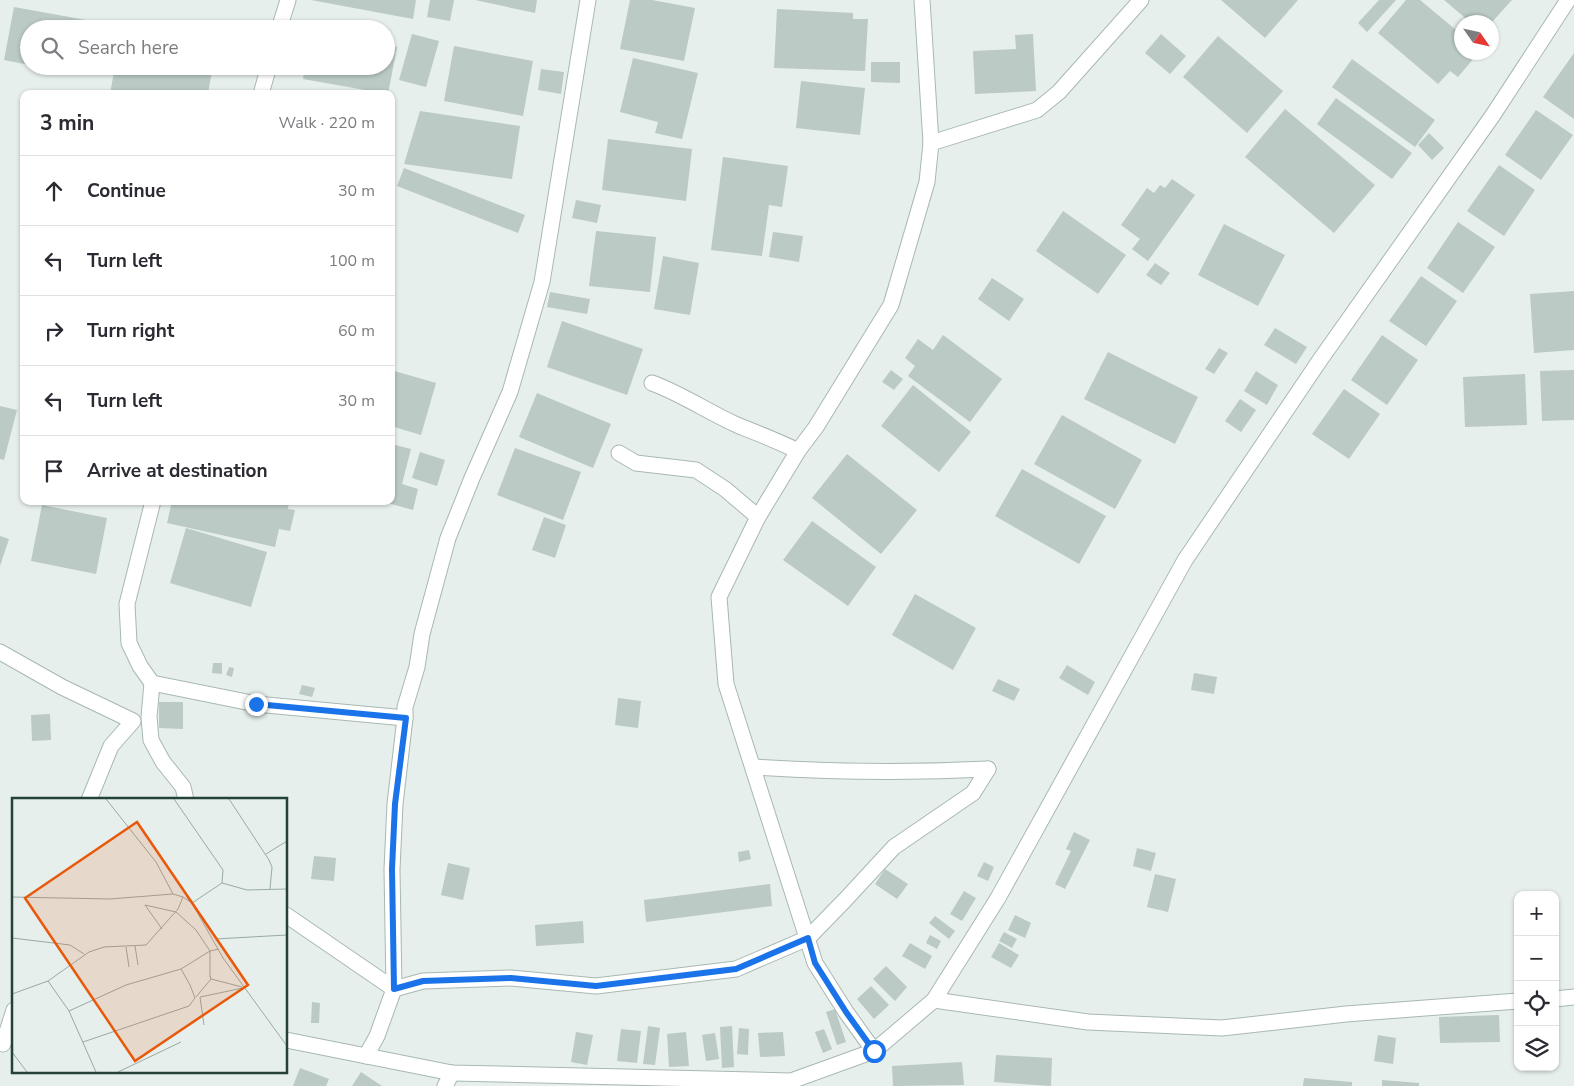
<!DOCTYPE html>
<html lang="en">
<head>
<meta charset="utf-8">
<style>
	:root { --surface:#fff; --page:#f2f2f3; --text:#2b2b33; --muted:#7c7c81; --line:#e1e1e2 }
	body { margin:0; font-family:"Nunito Sans",sans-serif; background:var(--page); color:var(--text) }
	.controls { position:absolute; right:15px; bottom:15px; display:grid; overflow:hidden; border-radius:10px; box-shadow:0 1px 4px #0004 }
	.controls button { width:45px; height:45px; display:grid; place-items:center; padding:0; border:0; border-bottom:1px solid var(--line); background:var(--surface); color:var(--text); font:25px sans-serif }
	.compass { position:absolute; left:1454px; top:15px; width:45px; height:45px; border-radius:50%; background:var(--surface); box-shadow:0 1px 4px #0004; rotate:124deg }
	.stop { position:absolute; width:15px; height:15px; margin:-11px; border:4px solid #1a73e8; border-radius:50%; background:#fff }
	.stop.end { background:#1a73e8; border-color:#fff; box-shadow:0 1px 5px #0008 }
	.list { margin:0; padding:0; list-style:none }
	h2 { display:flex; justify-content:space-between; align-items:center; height:65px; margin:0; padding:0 20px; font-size:21px }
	h2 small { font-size:16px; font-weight:400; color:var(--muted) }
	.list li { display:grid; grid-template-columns:32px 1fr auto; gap:15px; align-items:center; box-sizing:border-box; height:70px; padding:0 20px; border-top:1px solid var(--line) }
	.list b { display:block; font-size:19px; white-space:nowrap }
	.list em { font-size:16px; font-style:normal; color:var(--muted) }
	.icon { flex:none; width:28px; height:28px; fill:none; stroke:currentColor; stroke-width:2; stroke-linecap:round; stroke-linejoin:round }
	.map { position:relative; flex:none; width:1574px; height:1086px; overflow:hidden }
	.search { position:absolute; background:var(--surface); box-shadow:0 1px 4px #0004; left:20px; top:20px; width:375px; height:55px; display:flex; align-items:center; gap:12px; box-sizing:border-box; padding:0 18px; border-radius:28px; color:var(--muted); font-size:19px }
	.panel { position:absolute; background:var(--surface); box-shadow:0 1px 4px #0004; left:20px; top:90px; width:375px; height:415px; border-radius:10px }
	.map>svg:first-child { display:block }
</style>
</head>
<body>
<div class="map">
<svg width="1574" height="1086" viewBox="0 0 1574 1086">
	<rect width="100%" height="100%" fill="#e6efeb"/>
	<g fill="#bbcac4">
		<path d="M311,0h105l-3,19z"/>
		<path d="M430,0h24l-4,21 -23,-4z"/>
		<path d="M475,0h62l-2,13z"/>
		<path d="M630,0h22l43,8 -11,53 -64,-12z"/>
		<path d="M1221,0h77l-33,38z"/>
		<path d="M1379,0h17l-29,32 -9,-9z"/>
		<path d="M1406,0h14l42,35v17h7l5,6 -16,19 -8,-6 -12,13 -60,-51z"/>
		<path d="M1444,0h68l-20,22h-22z"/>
		<path d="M14,7l72,13 -1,9h-56v36l-25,-5z"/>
		<path d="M777,9l76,4v6h15l-3,52 -91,-3z"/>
		<path d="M124,24l19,4v1h-20z"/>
		<path d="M412,34l27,7 -13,46 -27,-7z"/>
		<path d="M1033,34l3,57 -61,3 -2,-43 43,-2 -1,-14z"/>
		<path d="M1161,34l25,22 -16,18 -25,-21z"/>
		<path d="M1218,36l65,55 -36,42 -64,-56z"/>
		<path d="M386,45l11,2 -9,47 -85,-15 2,-13h81z"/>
		<path d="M454,46l79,15 -10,55 -79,-15z"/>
		<path d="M1574,53v66l-31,-22z"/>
		<path d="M633,58l65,15 -16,66 -27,-6 3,-11 -38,-10z"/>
		<path d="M1352,59l83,61 -20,27 -83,-60z"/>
		<path d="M871,62h29v21l-29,-1z"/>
		<path d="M42,66h36l-1,8z"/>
		<path d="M115,66h98l-5,27 -6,-2 -1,3h-91z"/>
		<path d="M541,69l23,3 -3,22 -23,-4z"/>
		<path d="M801,81l64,7 -5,47 -64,-7z"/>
		<path d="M1336,98l76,55 -20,26 -75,-55z"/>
		<path d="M1285,109l90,76 -41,48 -89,-76z"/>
		<path d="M1536,110l37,25 -32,45 -36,-25z"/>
		<path d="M420,111l100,15 -8,53 -108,-15z"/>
		<path d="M1429,133l15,15 -12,12 -14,-15z"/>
		<path d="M608,139l84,10 -6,52 -84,-11z"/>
		<path d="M723,157l65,9 -6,41 -13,-2 -7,51 -51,-6z"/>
		<path d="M1499,165l36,25 -31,46 -37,-25z"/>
		<path d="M404,168l121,47 -7,18 -121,-47z"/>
		<path d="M1172,179l23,16 -47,66 -16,-12 8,-10 -19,-14 26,-37 7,5 6,-8 5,3z"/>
		<path d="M576,200l25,5 -4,18 -25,-5z"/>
		<path d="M1063,211l63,44 -28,39 -62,-43z"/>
		<path d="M1458,222l37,25 -32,46 -36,-25z"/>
		<path d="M1224,224l61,31 -27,51 -60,-31z"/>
		<path d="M596,231l60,6 -6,55 -61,-6z"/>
		<path d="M773,232l30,4 -4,26 -30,-5z"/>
		<path d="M663,256l36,7 -9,52 -36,-6z"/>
		<path d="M1155,263l15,10 -9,12 -15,-10z"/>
		<path d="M1421,276l36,25 -31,45 -37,-25z"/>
		<path d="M992,278l32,21 -15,22 -31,-22z"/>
		<path d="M1574,291v59l-40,3 -4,-59z"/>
		<path d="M550,292l40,7 -3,15 -40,-7z"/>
		<path d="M562,321l81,28 -16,46 -80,-28z"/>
		<path d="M1275,328l32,19 -11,17 -32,-19z"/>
		<path d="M943,335l59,44 -32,43 -62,-46 7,-10 -10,-8 13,-19 15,11z"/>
		<path d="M1382,335l36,25 -31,45 -36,-25z"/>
		<path d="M1219,348l9,5 -14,21 -9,-5z"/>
		<path d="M1108,352l90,45 -23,47 -91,-45z"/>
		<path d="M391,370l45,13 -15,52 -30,-9z"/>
		<path d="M891,370l12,9 -9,11 -12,-8z"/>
		<path d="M1574,370v50l-32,1 -2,-50z"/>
		<path d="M1256,371l22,14 -11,20 -23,-14z"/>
		<path d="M1525,374l2,51 -62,2 -2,-50z"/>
		<path d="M913,385l58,47 -32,40 -58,-46z"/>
		<path d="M1344,389l36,25 -31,45 -37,-25z"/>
		<path d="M537,393l74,31 -18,44 -74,-31z"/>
		<path d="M1240,399l16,11 -15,22 -16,-11z"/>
		<path d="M0,406l17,4 -13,50 -4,-1z"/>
		<path d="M1062,415l80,45 -27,49 -81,-45z"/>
		<path d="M391,444l20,5 -9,35 16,5 -5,21 -29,-8 7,-1z"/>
		<path d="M515,448l66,24 -18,48 -66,-25z"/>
		<path d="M420,452l25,8 -8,26 -25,-8z"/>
		<path d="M847,454l70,56 -36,44 -69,-56z"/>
		<path d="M1022,469l84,47 -27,48 -84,-48z"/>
		<path d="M172,501h117l-1,8 7,1 -5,21 -11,-2 -4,18 -108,-24z"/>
		<path d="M42,505l65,13 -11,56 -65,-13z"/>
		<path d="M544,517l22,8 -11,33 -23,-8z"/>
		<path d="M812,521l64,46 -28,39 -65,-46z"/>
		<path d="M186,528l81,24 -16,55 -81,-24z"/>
		<path d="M0,536l9,3 -9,27z"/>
		<path d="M915,594l61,34 -23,42 -61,-35z"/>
		<path d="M213,663h9v11l-10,-1z"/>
		<path d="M1067,665l28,17 -7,13 -29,-17z"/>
		<path d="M229,667l5,1 -2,9 -6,-2z"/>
		<path d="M1194,673l23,4 -3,17 -23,-4z"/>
		<path d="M998,679l22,10 -6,12 -22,-10z"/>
		<path d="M302,685l13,3 -3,9 -13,-3z"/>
		<path d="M618,698l23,3 -3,27 -23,-3z"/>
		<path d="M159,702h24v27l-24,-1z"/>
		<path d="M50,714l1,26 -19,1 -1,-26z"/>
		<path d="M1074,832l16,8 -25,49 -10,-5 16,-33 -5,-2z"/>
		<path d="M1137,848l19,5 -5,18 -18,-5z"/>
		<path d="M749,850l2,9 -12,3 -1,-10z"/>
		<path d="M314,856l22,2 -2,23 -23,-2z"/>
		<path d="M984,862l10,5 -6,14 -11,-5z"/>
		<path d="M448,863l22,5 -7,32 -22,-5z"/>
		<path d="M885,869l23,15 -11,15 -22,-15z"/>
		<path d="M1155,874l21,5 -8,33 -21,-5z"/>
		<path d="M770,884l2,22 -126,16 -2,-22z"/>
		<path d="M964,891l12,7 -14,23 -12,-7z"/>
		<path d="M1015,915l16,8 -6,15 -17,-8z"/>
		<path d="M935,916l20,15 -6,8 -20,-16z"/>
		<path d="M583,921l1,22 -48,3 -1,-21z"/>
		<path d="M1004,932l13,7 -5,9 -13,-7z"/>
		<path d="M930,935l11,6 -4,8 -11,-6z"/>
		<path d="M910,943l22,13 -7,13 -23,-13z"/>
		<path d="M999,943l20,12 -8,13 -20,-11z"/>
		<path d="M886,966l21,21 -12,14 -22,-22z"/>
		<path d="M871,986l18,19 -15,14 -17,-20z"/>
		<path d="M312,1002l8,1 -1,20h-8z"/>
		<path d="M835,1009l11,33 -9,3 -11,-33z"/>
		<path d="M1499,1015l1,27 -60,1 -1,-26z"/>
		<path d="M648,1026l12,2 -5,37 -12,-1z"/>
		<path d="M732,1026l2,41 -12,1 -2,-41z"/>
		<path d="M739,1028l10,1 -1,26 -11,-1z"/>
		<path d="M621,1029l20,2 -4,32 -20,-2z"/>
		<path d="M824,1029l8,20 -9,4 -8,-21z"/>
		<path d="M576,1032l17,3 -6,30 -16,-3z"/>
		<path d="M686,1032l3,34 -20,1 -2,-33z"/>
		<path d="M783,1032l2,24 -25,1 -2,-24z"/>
		<path d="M715,1033l4,26 -13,2 -4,-26z"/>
		<path d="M1378,1035l18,3 -3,26 -19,-3z"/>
		<path d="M996,1055l56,3 -1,28 -57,-4z"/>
		<path d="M962,1062l2,23 -71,1 -1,-20z"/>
		<path d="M300,1068l29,11 -3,7h-33z"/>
		<path d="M361,1072l21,14h-30z"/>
		<path d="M1304,1078l48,4v4h-49z"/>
		<path d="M1382,1080l37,3v3h-37z"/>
	</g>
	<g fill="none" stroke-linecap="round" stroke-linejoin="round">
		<g stroke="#a8b8b2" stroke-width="17">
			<g id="minor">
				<path d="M279,29l9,-29"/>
				<path d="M261,94l8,-28"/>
				<path d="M931,143l106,-33 22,-18 82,-92"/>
				<path d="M652,383c30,11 56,29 85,42 20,8 41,16 61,26"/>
				<path d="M619,453l17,10 60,7 29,19 33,28"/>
				<path d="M153,501l-26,103 2,39 11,23 12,17 104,21 149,14v-11l12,-40 5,-33 26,-96 24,-60 38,-86 32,-110 46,-282"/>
				<path d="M0,652l62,35 71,34 -22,25 -22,54"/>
				<path d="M152,683l-3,34 2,23 12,22 20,25 3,13"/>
				<path d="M753,767c78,5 157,6 235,2"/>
				<path d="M286,915l108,74 -2,-120 3,-65 10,-86"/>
				<path d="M1555,999l19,-2"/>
				<path d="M934,1000l154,22 134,6 124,-14 172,-13"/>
				<path d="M286,1040l166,33 339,8 83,-30 60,-51 64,-102 187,-338 135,-200 173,-245 75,-115"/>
				<path d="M3,1044l11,-34"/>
				<path d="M874,1051l-28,-39 -31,-49 -89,-279 -7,-87 39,-80 40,-66 18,-24 75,-122 36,-123 4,-39 -9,-143"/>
				<path d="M366,1056l11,-20 17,-47 29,-8 88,-3 85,8 140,-17 72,-31 37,-38 49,-53 79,-54 15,-24"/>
				<path d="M445,1086l7,-13"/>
			</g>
		</g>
		<use href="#minor" stroke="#fff" stroke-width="15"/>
	</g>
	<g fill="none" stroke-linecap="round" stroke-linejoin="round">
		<path stroke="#1a73e8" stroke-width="6" d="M256,704l150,14 -11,86 -3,65 2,120 29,-8 88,-3 85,8 140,-17 72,-31 7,25 31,49 28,39"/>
	</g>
	<g transform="translate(12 798)">
		<rect width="275" height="275" fill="#e6efeb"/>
		<path fill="none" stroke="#98aaa4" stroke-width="1" d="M94,1l50,63 17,32M162,1l49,71 -1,13M217,1l40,61 3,7 -2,22M254,56l21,-13M0,99l98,2 63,-5 10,3 9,6 31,55 64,88M180,105l30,-20 25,7 40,-1M133,107l31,7 20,18 14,21 9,-2M133,107l17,24M0,140l58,7 14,9M203,141l72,-4M123,148l3,19M114,149l3,20M169,171l29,-18v26M198,178l1,3 31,8M36,183l41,-29 15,-5 42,-2 32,-36 5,-12M0,196l36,-13 21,30 27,61M184,199l15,-18M57,213l57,-26 55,-16 9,16 5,13 -6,8 -106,36M192,227l-4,-28 43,-9M0,254l15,20M106,274l63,-30"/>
		<path fill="#e8590c" fill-opacity="0.15" stroke="#e8590c" stroke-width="2.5" d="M125,24l111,163 -113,76 -110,-163z"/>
		<rect width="275" height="275" fill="none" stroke="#24423a" stroke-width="2.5"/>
	</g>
</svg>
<div class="controls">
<button>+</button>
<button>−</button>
<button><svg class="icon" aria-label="locate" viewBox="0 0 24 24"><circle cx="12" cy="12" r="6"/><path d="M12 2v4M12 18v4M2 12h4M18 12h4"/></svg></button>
<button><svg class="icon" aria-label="layers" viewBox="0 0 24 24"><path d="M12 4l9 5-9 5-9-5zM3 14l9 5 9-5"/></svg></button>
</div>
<svg class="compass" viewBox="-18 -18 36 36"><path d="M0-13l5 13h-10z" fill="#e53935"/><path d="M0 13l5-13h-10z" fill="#7c7c81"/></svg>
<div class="stop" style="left:874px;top:1051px"></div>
<div class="stop end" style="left:256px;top:704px"></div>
<div class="search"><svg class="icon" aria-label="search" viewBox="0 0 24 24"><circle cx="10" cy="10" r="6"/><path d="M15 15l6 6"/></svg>Search here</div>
<section class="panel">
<h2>3 min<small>Walk · 220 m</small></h2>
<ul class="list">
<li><svg class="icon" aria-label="ahead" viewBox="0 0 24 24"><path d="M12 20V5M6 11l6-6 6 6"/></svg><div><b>Continue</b></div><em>30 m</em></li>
<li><svg class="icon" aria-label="left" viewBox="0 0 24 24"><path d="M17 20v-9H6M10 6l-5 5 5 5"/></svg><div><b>Turn left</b></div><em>100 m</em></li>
<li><svg class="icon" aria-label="right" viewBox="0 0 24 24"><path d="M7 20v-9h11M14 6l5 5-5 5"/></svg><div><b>Turn right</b></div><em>60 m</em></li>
<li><svg class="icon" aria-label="left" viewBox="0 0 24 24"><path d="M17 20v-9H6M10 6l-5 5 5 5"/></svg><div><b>Turn left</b></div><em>30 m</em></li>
<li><svg class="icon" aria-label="arrive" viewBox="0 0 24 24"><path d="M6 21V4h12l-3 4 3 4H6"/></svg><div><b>Arrive at destination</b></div></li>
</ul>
</section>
</div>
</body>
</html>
